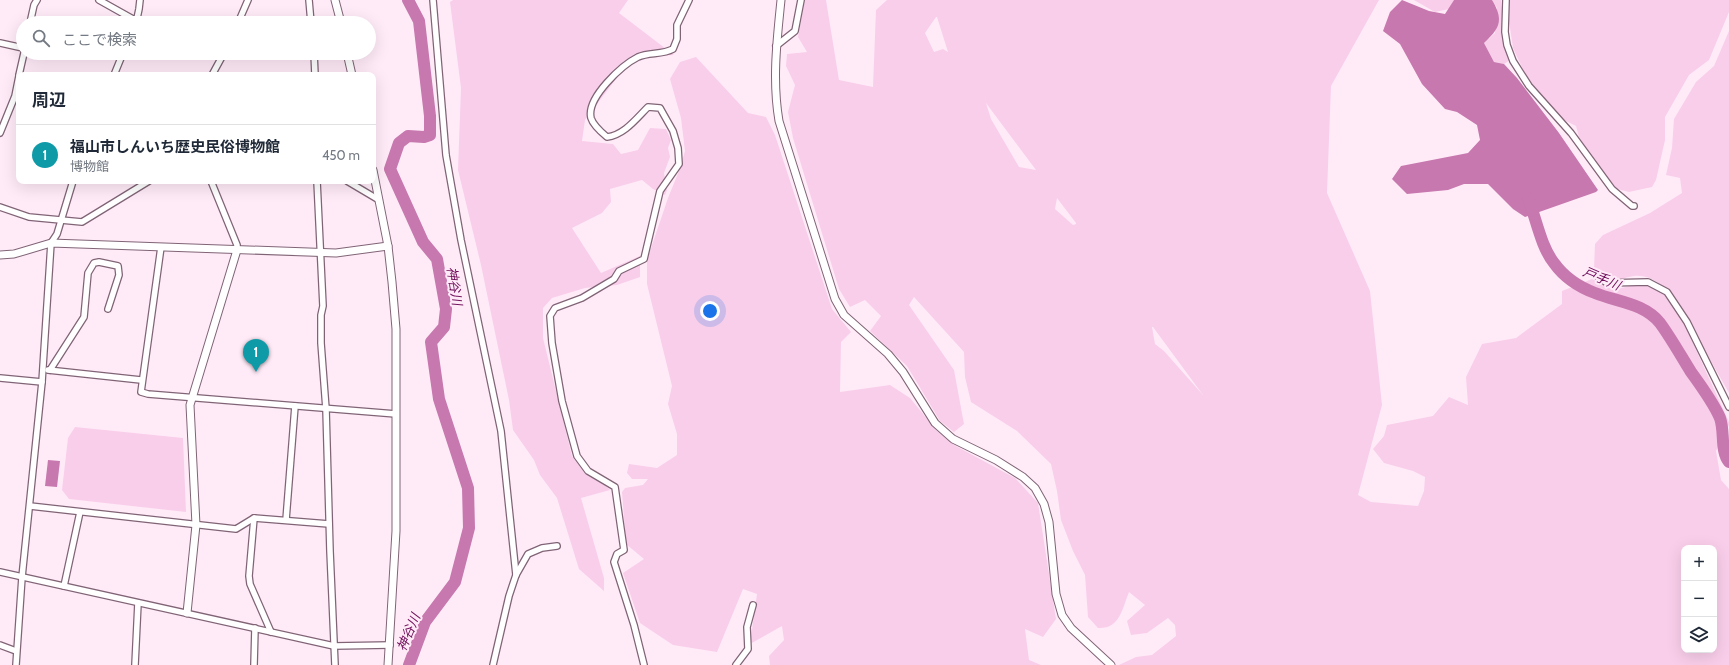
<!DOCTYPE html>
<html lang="ja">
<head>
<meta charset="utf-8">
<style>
	:root { --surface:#fff; --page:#f6f6f7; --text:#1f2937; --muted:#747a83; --line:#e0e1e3; --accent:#111827 }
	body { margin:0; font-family:Cabin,"Noto Sans JP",sans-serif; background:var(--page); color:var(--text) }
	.controls { position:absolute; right:12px; bottom:12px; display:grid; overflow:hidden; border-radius:8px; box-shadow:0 4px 16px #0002 }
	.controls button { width:36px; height:36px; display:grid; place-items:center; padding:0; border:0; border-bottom:1px solid var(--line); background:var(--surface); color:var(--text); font:20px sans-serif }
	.you { position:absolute; left:710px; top:311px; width:14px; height:14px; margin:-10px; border:3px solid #fff; border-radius:50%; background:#1a73e8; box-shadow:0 0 0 6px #1a73e833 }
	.badge { display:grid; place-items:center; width:26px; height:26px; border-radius:50%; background:var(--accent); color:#fff; font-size:13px; font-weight:700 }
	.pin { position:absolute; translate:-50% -33px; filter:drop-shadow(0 1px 2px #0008) }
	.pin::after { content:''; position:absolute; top:21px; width:14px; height:12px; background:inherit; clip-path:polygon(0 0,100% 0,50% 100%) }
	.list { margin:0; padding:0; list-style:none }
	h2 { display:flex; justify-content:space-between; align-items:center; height:52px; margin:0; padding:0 16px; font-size:17px }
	h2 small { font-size:13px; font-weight:400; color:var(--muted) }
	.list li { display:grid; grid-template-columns:26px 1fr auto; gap:12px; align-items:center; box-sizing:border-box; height:60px; padding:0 16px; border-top:1px solid var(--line) }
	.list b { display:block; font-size:15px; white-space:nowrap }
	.list p { margin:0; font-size:13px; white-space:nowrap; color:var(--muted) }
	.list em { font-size:13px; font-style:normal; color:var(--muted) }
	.icon { flex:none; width:22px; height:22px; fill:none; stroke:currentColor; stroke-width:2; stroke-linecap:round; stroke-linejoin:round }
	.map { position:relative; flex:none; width:1729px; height:665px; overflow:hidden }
	.search { position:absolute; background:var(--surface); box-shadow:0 4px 16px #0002; left:16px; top:16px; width:360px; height:44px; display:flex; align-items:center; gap:10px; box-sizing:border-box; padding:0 14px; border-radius:22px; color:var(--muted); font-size:15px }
	.panel { position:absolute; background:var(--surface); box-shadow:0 4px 16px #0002; left:16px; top:72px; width:360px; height:112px; border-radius:8px }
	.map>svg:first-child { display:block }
</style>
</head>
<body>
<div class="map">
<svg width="1729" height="665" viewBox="0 0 1729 665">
	<rect width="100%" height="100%" fill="#ffebf8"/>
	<g fill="#f9ceea" fill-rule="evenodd">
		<path d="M453,0h175l-9,13 55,42 -31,2 -18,10 -40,53 -3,21 31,3 8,10 17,-4 12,-22 16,1 5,11 -3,8 2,9 -6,16 3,17 -2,5 -12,-6 -11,-9 -32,9 1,13 -9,11 -30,15 29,45 39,-17v21l-23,8 -32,3 -33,10 -9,10v30l29,118 12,16 18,10 8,8 -29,8 23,80v13l-25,-22 -22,-71 -17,-23 -6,-15 -21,-30 -4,-30 -28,-135 -23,-95 3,-82 -11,-86z"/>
		<path d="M805,0h21l13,80 34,7 3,-77 11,-10h492l-48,86 -4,107 43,98 12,114 -24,90 13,7 47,4 6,-15 1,-14 -12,-6 -29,-8 -11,-14 11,-13 3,-11 46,-9 16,-19 19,8 -2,-28 16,-33 34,-6 46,-34v-13l30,-12 22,11 23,-6 20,4 13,12 12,19 47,103v3l-13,26 5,29 8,9v176h-610l17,-8 16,-2 24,-19 -1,-11 -7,-7 -21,15 -16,2 -4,-14 18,-16 -16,-13c-7,17 -9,37 -31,36l-10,-11 -3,-42 -12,-24 -12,-31 -4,-29 -6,-27 -34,-33 -46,-29 -6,-25 -1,-25 -50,-55 -5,8 45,65 10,54 -10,8 -14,-11 -33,-55 -37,-35 11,-15 -16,-16 -15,7 -11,-18 -46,-151 -5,-26 7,-27 -9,-19 1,-12 20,-2 -9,-15zM936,17h1l11,35 -5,-3 -9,3 -9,-19zM986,103l50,67 -17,-3 -28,-48zM1057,198l19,25v1l-3,1 -18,-16zM1152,327h1l50,68 -39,-44 -9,-7zM1684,548h30v102h-30z"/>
		<path d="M1414,0h40l-5,9 -14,3z"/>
		<path d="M1492,0h9l3,34 6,26 -6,4 -10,-2 -10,-19 11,-10 2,-25z"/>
		<path d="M1508,0h221v12l-20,48 -20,15 -24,42v23l-9,40 -4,7 -23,5 -12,-3 -25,-31 -13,-21 -3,-11 -14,-7 -36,-43 -13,-28 -6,-40z"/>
		<path d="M1729,31v362l-55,-97c-10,-10 -24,-22 -40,-20 -9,1 -16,6 -24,3 -6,-1 -11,-7 -16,-10l1,-25 8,-9 47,-22 32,-20 -2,-15 -14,-3 6,-27 2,-29 22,-37 18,-16z"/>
		<path d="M696,57l52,56 18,4 9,18 57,174 19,23 -10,10 -1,50 50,-7 20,13 27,33 17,14 61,33 23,25 18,116 -13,18 -18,-8 4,31 12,5h-271l-1,-9 15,-16 -2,-14 -32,18 7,-50 -14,-5 -26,63 -44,-7 -33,-22 -17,-50 21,-14 -18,-15 -4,-52 3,-4 18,-3 5,-6h-16l-5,-6 2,-9 28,4 20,-13v-21l-9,-30 4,-18 -25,-102v-24l21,-62 11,-27 6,-20 -4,-33 -11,-39 10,-17z"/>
		<path d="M75,427l108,11 3,74 -117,-13 -7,-9 6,-52z"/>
	</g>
	<g fill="#c778ae">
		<path d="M1402,0l27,11 16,3 9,-14h38c12,20 8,28 -8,43l10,19 10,2 13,14 42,55 39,57 -2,2 -71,25 -12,-8 -25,-25h-24l-16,6 -41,4 -15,-15 9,-13 67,-13 12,-13 -3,-15 -20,-13 -12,-3 -23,-25 -22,-40 -17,-13 7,-19z"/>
		<path d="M48,460l12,1 -3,26 -12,-1z"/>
	</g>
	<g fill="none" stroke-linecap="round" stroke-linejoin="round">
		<g stroke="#c778ae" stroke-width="12">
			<path d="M408,0l11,21 11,95v19l-6,2 -16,-1 -9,7 -9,26 33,73 14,17 9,50 -2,18 -13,15 8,57 29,89 1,40 -14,54 -30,40 -16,43"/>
			<path d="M1528,198c8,20 13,49 26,65 10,14 25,24 41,30 22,9 49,10 65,30 11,15 21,33 31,49 10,14 22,30 29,46 5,14 0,33 9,44"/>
		</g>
		<g stroke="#806476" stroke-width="8">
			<g id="minor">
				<path d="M99,0l41,23"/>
				<path d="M309,0l2,23"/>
				<path d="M433,0l13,155 15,85 40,191 15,144"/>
				<path d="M1506,0l-1,32 2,13 6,16 16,25 42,47 41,56 20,17h2"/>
				<path d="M30,23l4,-18 3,-5"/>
				<path d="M136,23l3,-14 1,-9"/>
				<path d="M238,23l10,-23"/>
				<path d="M0,43l23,5"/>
				<path d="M776,46l19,-15 6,-31"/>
				<path d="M306,53l8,1"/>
				<path d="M314,53l1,22"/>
				<path d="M19,75l5,-22"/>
				<path d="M114,75l9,-22"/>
				<path d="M212,75l12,-22"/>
				<path d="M0,133l15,-37 4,-20"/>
				<path d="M211,181l26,64v5"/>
				<path d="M317,181l6,125 -2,9v28l5,66 4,142 5,114"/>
				<path d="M347,181l32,19"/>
				<path d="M0,207l29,10 53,5 67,-41"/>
				<path d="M161,247l-20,145 7,2 248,20"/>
				<path d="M1593,273l14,10 41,-1 19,10 20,30 42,85"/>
				<path d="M48,370l93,10"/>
				<path d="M50,370l34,-53 4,-44 6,-10 5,-1 19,4 1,9 -11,34"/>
				<path d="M0,378l42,4"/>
				<path d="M30,506l206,23 18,-11 75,6"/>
				<path d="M254,518l-5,58 1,8 21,48"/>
				<path d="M286,520l9,-114"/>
				<path d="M0,572l334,74 56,-1"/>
				<path d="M64,586l16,-74"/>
				<path d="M0,645l16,6"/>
				<path d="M16,665l6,-88 20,-195 9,-139 6,-9 16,-53"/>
				<path d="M135,665l3,-62"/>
				<path d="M254,665l1,-37"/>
				<path d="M493,665l16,-69 7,-21 12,-21 14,-6 15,-2"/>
				<path d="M644,665l-10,-40 -20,-63 3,-8 7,-4 -9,-63 -27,-16 -11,-15 -15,-55 -10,-58 -2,-27 5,-8 27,-10 32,-19 5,-8 25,-12 16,-68 19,-27 -1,-16 -5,-17 -13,-23 -12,-1c-12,12 -24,28 -41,30 -6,-5 -14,-12 -16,-19 -5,-20 31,-53 47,-61 11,-5 24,-2 35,-8l4,-10v-14l12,-25"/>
				<path d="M736,665l12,-16 -1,-22 6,-22"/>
			</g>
		</g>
		<g stroke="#806476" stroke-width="9">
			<g id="tertiary">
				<path d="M335,0l6,23"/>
				<path d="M781,0c-4,40 -9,80 -2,121l56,178 9,16 44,39 15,18 32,51 18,16 43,21 27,17 12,11 9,16 5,18 7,72 6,21 9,13 40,37"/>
				<path d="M347,53l5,22"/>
				<path d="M373,170l15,76 4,36 4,47v202l-8,134"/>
				<path d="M0,255l14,-1 37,-11 285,10 52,-7"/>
				<path d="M187,613l9,-88 -6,-120 47,-155"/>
			</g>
		</g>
		<use href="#minor" stroke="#fff" stroke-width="5.5"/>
		<use href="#tertiary" stroke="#fff" stroke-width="7"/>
	</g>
	<g text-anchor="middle" stroke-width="4" stroke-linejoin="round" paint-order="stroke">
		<g font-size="13" font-style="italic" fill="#6e0d59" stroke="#ffebf8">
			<text transform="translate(1602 278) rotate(23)" y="5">戸手川</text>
			<text transform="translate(455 286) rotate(81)" y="5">神谷川</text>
			<text transform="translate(408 632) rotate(-67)" y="5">神谷川</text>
		</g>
	</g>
</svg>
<div class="controls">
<button>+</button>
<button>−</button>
<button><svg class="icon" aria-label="layers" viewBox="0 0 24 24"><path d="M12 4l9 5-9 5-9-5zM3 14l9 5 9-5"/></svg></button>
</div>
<div class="you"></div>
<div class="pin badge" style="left:256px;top:372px;background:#0f9aa8">1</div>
<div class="search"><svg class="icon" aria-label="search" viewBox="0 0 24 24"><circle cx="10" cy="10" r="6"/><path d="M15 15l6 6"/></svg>ここで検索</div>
<section class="panel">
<h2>周辺<small></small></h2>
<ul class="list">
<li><span class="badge" style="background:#0f9aa8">1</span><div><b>福山市しんいち歴史民俗博物館</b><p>博物館</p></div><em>450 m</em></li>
</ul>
</section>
</div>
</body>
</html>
